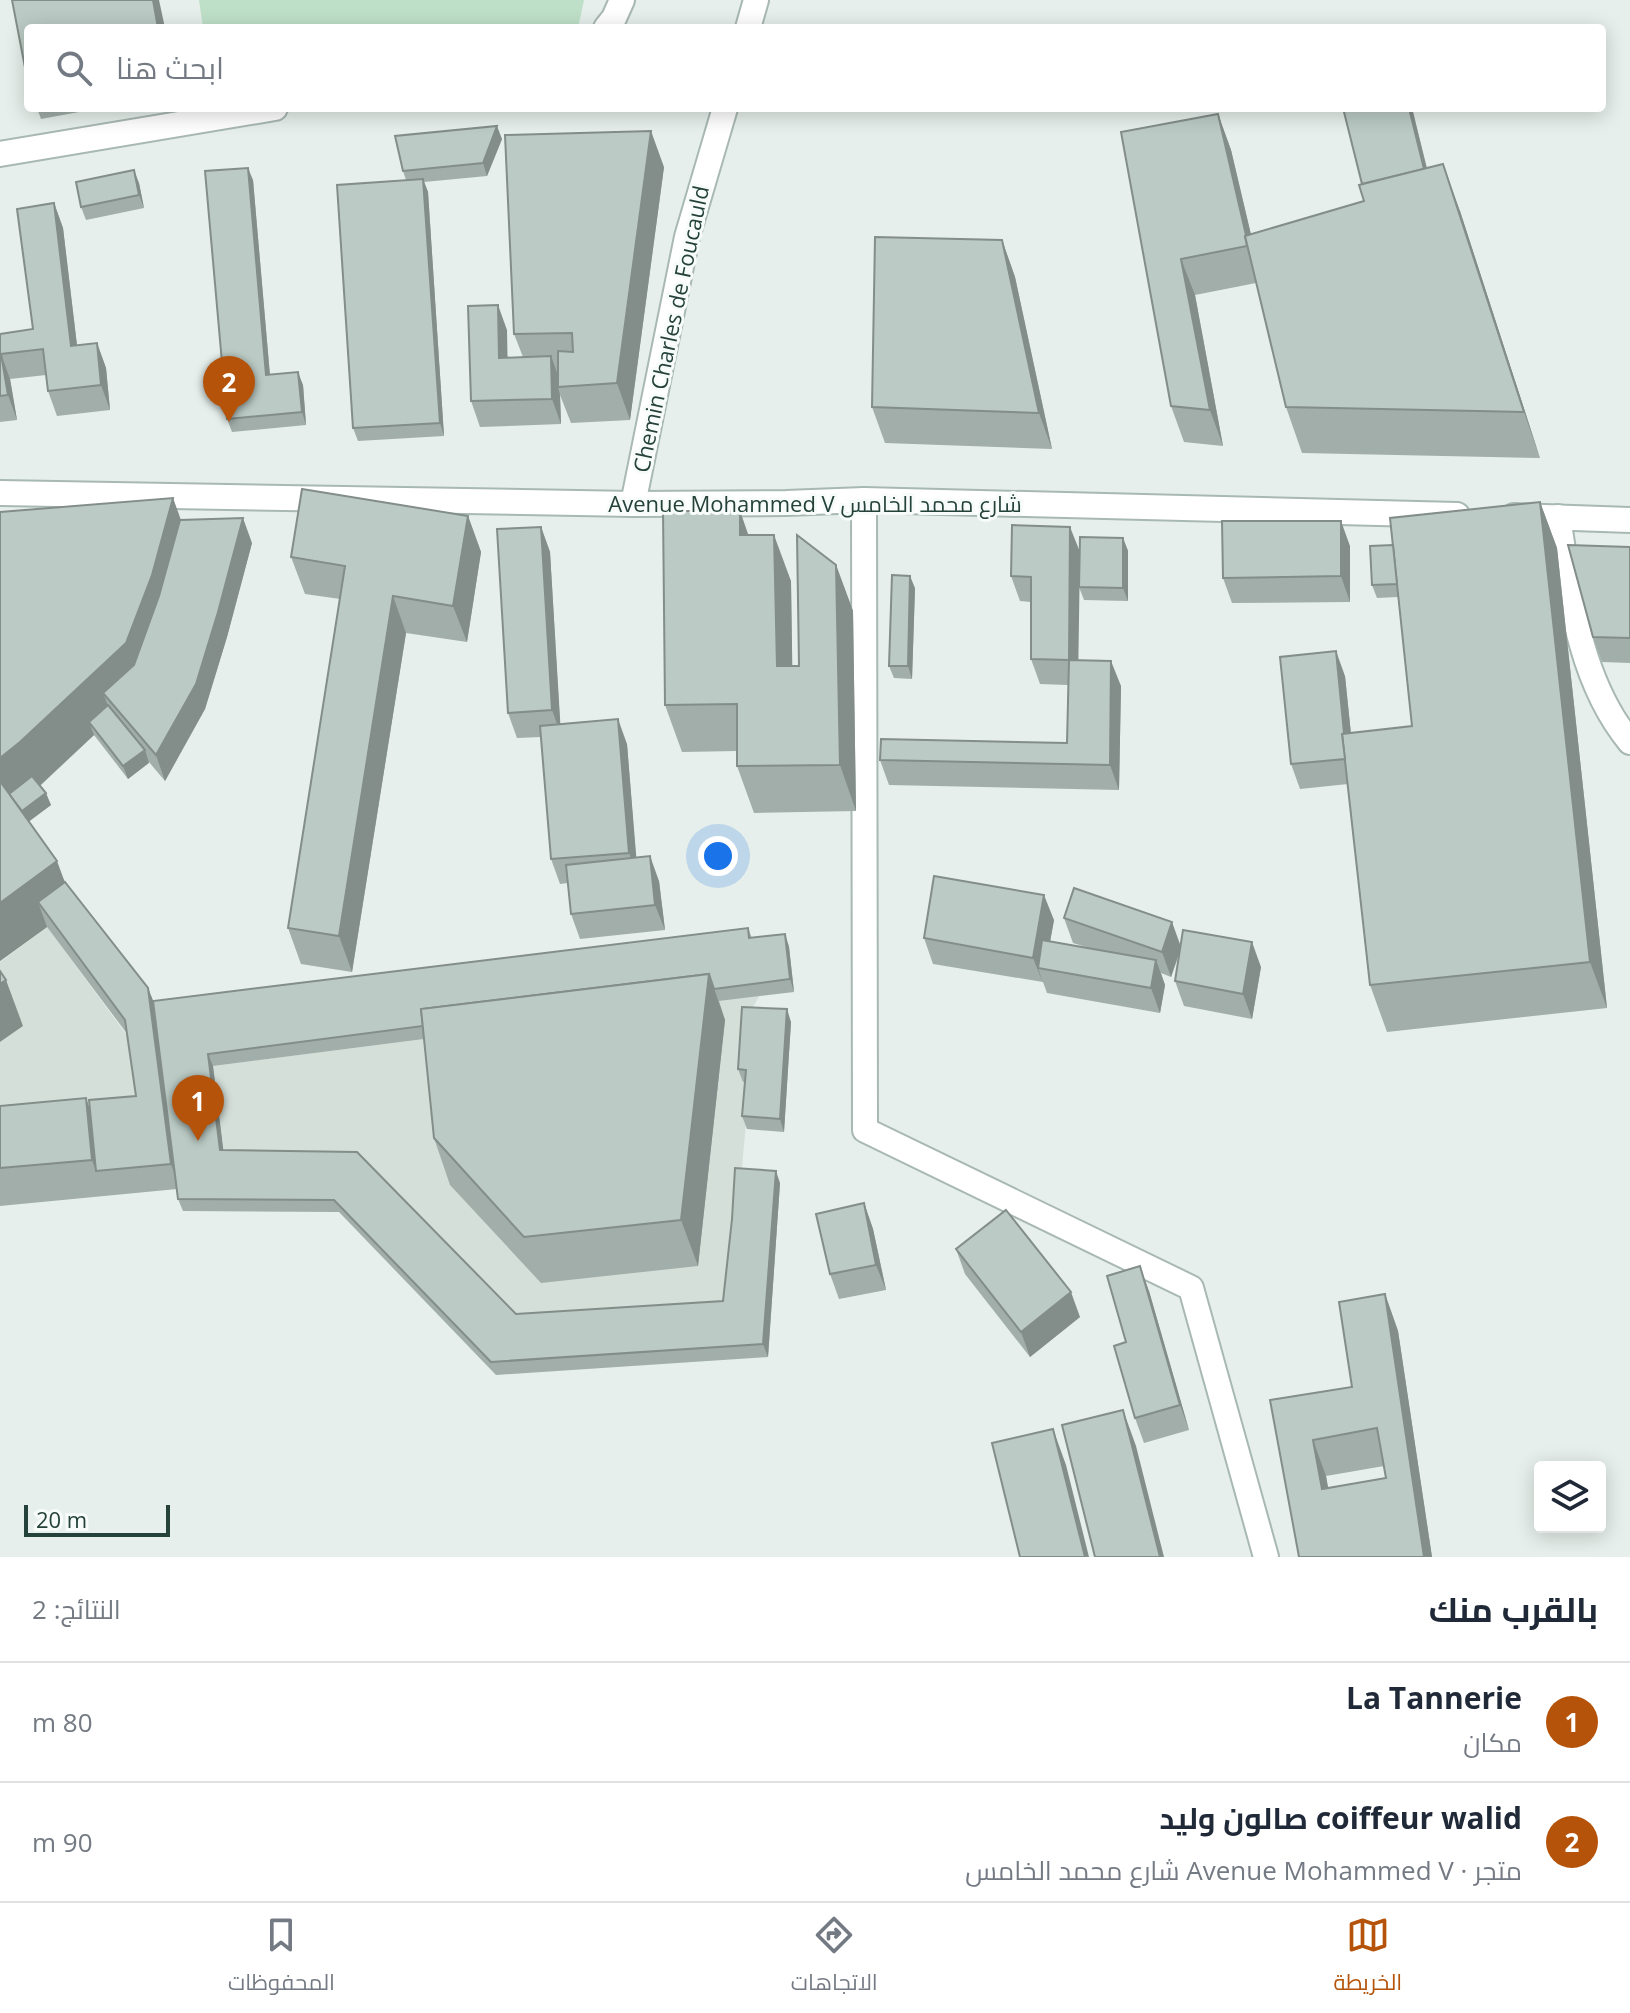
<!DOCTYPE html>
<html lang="ar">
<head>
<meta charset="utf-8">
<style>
	:root { --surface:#fff; --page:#f2f2f3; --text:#1f2937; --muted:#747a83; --line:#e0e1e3; --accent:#b45309 }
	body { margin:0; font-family:"Open Sans",Cairo,sans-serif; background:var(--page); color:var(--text); direction:rtl }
	.controls { position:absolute; right:24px; bottom:24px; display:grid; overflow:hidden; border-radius:8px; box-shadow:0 4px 20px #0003 }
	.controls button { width:72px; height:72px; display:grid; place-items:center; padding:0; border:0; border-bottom:2px solid var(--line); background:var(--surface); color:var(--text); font:40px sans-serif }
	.scale { position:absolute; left:24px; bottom:20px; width:146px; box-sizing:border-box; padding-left:8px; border:4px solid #24423a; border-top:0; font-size:22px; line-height:28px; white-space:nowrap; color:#24423a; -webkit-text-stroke:6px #f7fbf9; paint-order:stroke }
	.you { position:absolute; left:718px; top:856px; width:28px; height:28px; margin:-20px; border:6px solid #fff; border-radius:50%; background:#1a73e8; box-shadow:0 0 0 12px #1a73e833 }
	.badge { display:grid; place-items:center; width:52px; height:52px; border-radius:50%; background:var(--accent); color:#fff; font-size:26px; font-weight:700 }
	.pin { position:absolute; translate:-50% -66px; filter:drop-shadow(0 2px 4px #0008) }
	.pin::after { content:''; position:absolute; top:42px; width:28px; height:24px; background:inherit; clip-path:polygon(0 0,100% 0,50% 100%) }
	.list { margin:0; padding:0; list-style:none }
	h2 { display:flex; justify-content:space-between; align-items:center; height:104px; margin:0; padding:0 32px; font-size:34px }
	h2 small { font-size:26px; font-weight:400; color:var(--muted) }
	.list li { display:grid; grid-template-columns:52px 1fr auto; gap:24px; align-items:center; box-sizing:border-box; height:120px; padding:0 32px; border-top:2px solid var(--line) }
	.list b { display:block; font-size:30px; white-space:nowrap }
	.list p { margin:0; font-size:26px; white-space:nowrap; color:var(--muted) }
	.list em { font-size:26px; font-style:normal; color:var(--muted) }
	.icon { flex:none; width:44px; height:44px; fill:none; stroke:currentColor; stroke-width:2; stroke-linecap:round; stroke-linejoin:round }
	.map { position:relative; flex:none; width:1630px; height:1557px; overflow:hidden; direction:ltr }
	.search { position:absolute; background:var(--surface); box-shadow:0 4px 20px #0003; left:24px; right:24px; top:24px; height:88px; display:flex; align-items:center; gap:20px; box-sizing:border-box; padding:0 28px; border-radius:8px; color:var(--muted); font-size:30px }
	.sheet { height:344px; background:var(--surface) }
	nav { display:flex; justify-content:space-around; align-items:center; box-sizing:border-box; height:112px; border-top:2px solid var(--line); background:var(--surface); font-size:22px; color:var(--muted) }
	nav a { display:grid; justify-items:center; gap:4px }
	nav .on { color:var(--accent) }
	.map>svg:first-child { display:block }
</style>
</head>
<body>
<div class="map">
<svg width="1630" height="1557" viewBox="0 0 1630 1557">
	<rect width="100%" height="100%" fill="#e6efeb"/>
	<g fill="#d4dfda">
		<path d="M47,927l87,118 11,76 -145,22v-101l23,-16 -23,-32v-32z"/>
		<path d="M759,996l-12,23 3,63 -22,232 -208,13 -158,-162 -137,-2 -12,-97z"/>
	</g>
	<path fill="#bfe0c8" d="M199,0h385l-6,28h-375z"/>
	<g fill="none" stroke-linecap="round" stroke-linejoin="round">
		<g stroke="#a8b8b2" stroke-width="28">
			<g id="minor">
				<path d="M606,28l8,-10 8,-18"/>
				<path d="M748,28l8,-28"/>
				<path d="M0,154l275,-46"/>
				<path d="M864,500l1,630 326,158 75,269"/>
				<path d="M633,504l54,-267 38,-129"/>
				<path d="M1558,517c12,77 21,163 72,225"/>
			</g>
		</g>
		<g stroke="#a8b8b2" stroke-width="28">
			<g id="tertiary">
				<path d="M0,493l633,11 153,-1 78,-3 593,15"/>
				<path d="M1514,516l116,4"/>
			</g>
		</g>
		<use href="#minor" stroke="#fff" stroke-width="24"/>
		<use href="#tertiary" stroke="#fff" stroke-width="24"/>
	</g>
	<g fill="#a1aea9" fill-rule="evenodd">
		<path d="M37,108h64l-60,11z"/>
		<path d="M1343,108h69l15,60 33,43 80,247 -238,-5 -16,-46 -30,-124 -61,12 28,151 -39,-4 -13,-36 -50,-274 97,-18 13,36 20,84 113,-33 -2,-17z"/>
		<path d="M502,139l-15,37 -63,6 4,10 16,244 -86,5 -5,-13 53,-248 -3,-9z"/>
		<path d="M664,167l-34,253 -59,3 -11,-28 1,29 -81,3 -9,-26 36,-71v27h16l-9,-23z"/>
		<path d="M253,180l17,195 33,10 3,40 -74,7 -5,-13z"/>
		<path d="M139,183l5,25 -58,12 -5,-13z"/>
		<path d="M54,203l9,25 14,117 20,-2 9,25 4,42 -53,6 -9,-25 -2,-16 -36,4 7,41 -17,2v-88l33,-5z"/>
		<path d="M1002,240l13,37 37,172 -167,-6 -13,-36z"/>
		<path d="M173,498l7,22 72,23 -25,94 -22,72 -40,72 -16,-19 -21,17 -34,-44 -54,51 11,19 -22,16 36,61 83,106 5,13 595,-73 4,10 33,-4 4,13 5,45 -75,9 6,19 -27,246 -157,17 -91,-98 -16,-47 -10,-99 -211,27 10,84 134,2 159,162 207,-13 57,-118 -12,174 -272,18 -157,-163 -156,-1 -5,-12 -1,-10 -177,17v-100l89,1 47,-11 -8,-61 -81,-108 -47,34v-449z"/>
		<path d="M1540,502l17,46 50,460 -220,24 -17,-47 -22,-201 -48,5 -9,-25 54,-88 6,57 61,-7 -14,-129 -21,1 -5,-13 21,-40z"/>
		<path d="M740,511l8,24 43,46 1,85h7l37,-101 17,46 3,200 -102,2 -17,-47v-15l-55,1 -17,-47z"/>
		<path d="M468,516l13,36 -14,90 -61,-9 -54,339 -51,-8 -13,-36 52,-329 -35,-5 -14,-37z"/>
		<path d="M1012,525l66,135 43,26 -2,104 -230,-5 -9,-25 187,-17 1,-58 -28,-1 -9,-25v-57l-11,-1 -9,-25z"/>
		<path d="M541,527l9,25 10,172 67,20 9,114 23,23 6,49 -85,9 -9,-25 -3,-31 -8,1 -9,-25 -10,-122 -24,1 -9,-25z"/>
		<path d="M1123,538l5,13v50l-44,-1 -5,-13z"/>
		<path d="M1350,546v56l-118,1 -9,-25z"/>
		<path d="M1630,547v116l-28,-1 -9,-25z"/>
		<path d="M915,588l-3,91 -18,-1 -5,-12z"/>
		<path d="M1064,918l117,27 80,22 -9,52 -68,-13 -9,-25 5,-29 -9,25 -10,-4 4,12 -5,28 -113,-20 -4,-11 -110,-18 -9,-26 130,-18 -4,22 39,6 -16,-5z"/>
		<path d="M791,1022l-7,110 -37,-3 -5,-13 3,-34h-2l-5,-13z"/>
		<path d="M864,1203l9,26 13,61 -47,9 -9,-25z"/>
		<path d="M956,1249l124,68 -50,40 -65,-83z"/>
		<path d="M1149,1291l40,139 -45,13 -9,-25 -9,-76z"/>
		<path d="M1385,1294l13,37 34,226h-133l-29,-157 82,-13zM1384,1466l2,12 -58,10 -2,-12z"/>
	</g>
	<g fill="#838d89">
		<path d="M153,0h6l6,28h-7z"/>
		<path d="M1409,108h3l26,107 -9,-25z"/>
		<path d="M1218,114l13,36 31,132 -14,-37z"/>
		<path d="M497,126l5,13 -15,37 -4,-13z"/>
		<path d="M651,131l13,36 -34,253 -13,-37z"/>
		<path d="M1443,164l17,47 80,247 -16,-46z"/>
		<path d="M248,168l5,12 18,208 -5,-13z"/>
		<path d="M134,170l5,13 5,25 -5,-13z"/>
		<path d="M423,179l5,13 16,244 -4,-13z"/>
		<path d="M54,203l9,25 17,143 -9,-25z"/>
		<path d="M1002,240l13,37 37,172 -13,-36z"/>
		<path d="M1181,259l14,36 28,151 -13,-36z"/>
		<path d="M498,305l9,25 1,53 -9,-25z"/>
		<path d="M97,343l9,25 4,42 -9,-25z"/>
		<path d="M1,354l9,25 7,41 -9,-25z"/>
		<path d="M551,356l9,25 -2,6 2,8 1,29 -9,-25z"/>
		<path d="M298,372l5,13 3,40 -4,-13z"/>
		<path d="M173,498l17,47 -47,145 -40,3 10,25 -24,4 5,13 -57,53 -37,7v-37z"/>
		<path d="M1540,502l17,46 50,460 -17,-46z"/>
		<path d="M740,511l16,46 -16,-22z"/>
		<path d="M468,516l13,36 -14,90 -14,-36z"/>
		<path d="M243,518l9,25 -25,94 -22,72 -40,72 -9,-26z"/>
		<path d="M1341,521l9,25v56l-9,-26z"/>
		<path d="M541,527l9,25 11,183 -9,-25z"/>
		<path d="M1070,527l10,25 -2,133 -9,-25z"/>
		<path d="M774,535l17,46 2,131 -16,-46z"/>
		<path d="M1123,538l5,13v50l-5,-13z"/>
		<path d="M836,565l17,46 3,200 -16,-46z"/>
		<path d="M910,576l5,12 -3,91 -4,-13z"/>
		<path d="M393,596l13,37 -54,339 -13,-36z"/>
		<path d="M1336,651l9,25 11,108 -9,-26z"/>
		<path d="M1111,661l10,25 -2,104 -9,-25z"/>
		<path d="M618,719l9,25 11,134 -9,-25z"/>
		<path d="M145,750l4,13 -21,16 -5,-13z"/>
		<path d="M46,793l5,12 -32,24 -5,-13z"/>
		<path d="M650,856l9,25 6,49 -10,-25z"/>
		<path d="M57,861l17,46 -36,-5 9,25 -47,34v-58z"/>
		<path d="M1044,895l10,25 -9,49 -7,-1 5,15 -10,-25z"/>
		<path d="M1172,922l9,25 -10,30 -9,-25z"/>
		<path d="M785,934l4,13 5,45 -4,-13z"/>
		<path d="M1252,942l9,25 -9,52 -9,-25z"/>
		<path d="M1156,960l9,25 -5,28 -9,-25z"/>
		<path d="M709,974l16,46 -27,246 -17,-46z"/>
		<path d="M6,980l17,46 -23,16v-58z"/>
		<path d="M148,988l10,25 22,176 -9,-25z"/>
		<path d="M787,1009l4,13 -7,110 -4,-13z"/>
		<path d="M208,1054l5,12 12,97 -5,-13z"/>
		<path d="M86,1098l13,36 -3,37 -4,-11z"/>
		<path d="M776,1171l4,12 -12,174 -5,-13z"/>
		<path d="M864,1203l9,26 13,61 -10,-25z"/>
		<path d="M1140,1266l9,25 40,139 -9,-25z"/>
		<path d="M1071,1292l9,25 -50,40 -9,-25z"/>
		<path d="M1385,1294l13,37 34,226h-8z"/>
		<path d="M1123,1410l13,36 28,111h-4z"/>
		<path d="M1053,1429l13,36 23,92h-4z"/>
		<path d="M1313,1440l13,36 9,50 -13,-37z"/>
	</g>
	<g fill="#bbcac4" stroke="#838d89" stroke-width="2" fill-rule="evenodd">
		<path d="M12,0h141l5,28h-130v55z"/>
		<path d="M1343,108h66l15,61 -62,15z"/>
		<path d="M1218,114l28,121 -1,1 2,10 -66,13 29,151 -39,-4 -50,-274z"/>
		<path d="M497,126l-14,37 -80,8 -8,-35z"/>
		<path d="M651,131l-34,252 -59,4v-36l15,1 -1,-19 -58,1 -9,-199z"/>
		<path d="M1443,164l81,248 -238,-5 -41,-171 119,-35 -5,-16z"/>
		<path d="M248,168l18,207 32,-3 4,40 -75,7 -22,-248z"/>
		<path d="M134,170l5,25 -58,12 -5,-25z"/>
		<path d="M423,179l17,244 -87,5 -16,-243z"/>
		<path d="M54,203l17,143 26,-3 4,42 -53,6 -5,-42 -42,5 7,41 -8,1v-62l33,-5 -16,-120z"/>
		<path d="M875,237l127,3 37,173 -167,-6z"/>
		<path d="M498,305l1,53 52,-2 1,43 -81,2 -3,-95z"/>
		<path d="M302,489l166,27 -15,90 -60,-10 -54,340 -51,-8 57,-362 -54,-9z"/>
		<path d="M173,498l-21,77 -26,68 -106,99 -20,16v-246z"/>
		<path d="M1540,502l50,460 -220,23 -28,-251 70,-8 -22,-208z"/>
		<path d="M663,511h77v24h34l3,131h22l-2,-131 39,30 4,200 -103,1v-62l-72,1z"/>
		<path d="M243,518l-25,94 -22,72 -40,71 -53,-62 31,-28 25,-69 21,-76z"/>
		<path d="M1222,521h119v55l-118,2z"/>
		<path d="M1012,525l58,2 -1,133 -38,-1v-82l-20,-1z"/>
		<path d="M541,527l11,183 -44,3 -11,-184z"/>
		<path d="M1080,537l43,1v50l-44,-1z"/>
		<path d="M1393,545l4,39 -25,1 -2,-39z"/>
		<path d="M1568,545l62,2v91l-37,-1z"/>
		<path d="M892,575l18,1 -2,90h-19z"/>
		<path d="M1336,651l8,82 -2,1 3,25 -54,5 -11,-107z"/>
		<path d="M1069,660l42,1 -1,104 -230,-5 1,-21 186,4z"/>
		<path d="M108,705l37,45 -22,16 -34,-44z"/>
		<path d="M618,719l11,134 -78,6 -11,-133z"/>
		<path d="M32,776l14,17 -24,18 -13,-17z"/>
		<path d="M0,781l57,80 -57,42z"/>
		<path d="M650,856l5,49 -84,9 -5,-49z"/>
		<path d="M934,876l110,19 -11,63 -109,-20z"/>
		<path d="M65,882l83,106 23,176 -75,7 -7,-71 47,-4 -11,-76 -87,-118z"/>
		<path d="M1074,888l98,34 -10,30 -98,-34z"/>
		<path d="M748,928l1,10 36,-4 5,45 -76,10 -5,-15 -288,35 2,17 -215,28 12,96 137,2 159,162 207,-13 9,-82 3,-51 41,3 -13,173 -272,18 -157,-162 -156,-1 -25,-198z"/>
		<path d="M1183,930l69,12 -9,52 -68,-13z"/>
		<path d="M1042,940l114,20 -5,28 -113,-20z"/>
		<path d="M0,971l6,9 -6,4z"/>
		<path d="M709,974l-28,246 -157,17 -90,-99 -13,-129z"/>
		<path d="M742,1007l45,2 -7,110 -38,-3 4,-46 -8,-1z"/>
		<path d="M86,1098l6,62 -92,8v-62z"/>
		<path d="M864,1203l12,62 -46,9 -14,-60z"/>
		<path d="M1006,1210l65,82 -50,40 -65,-83z"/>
		<path d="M1140,1266l40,139 -45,13 -21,-72 12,-4 -19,-66z"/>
		<path d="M1385,1294l39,263h-125l-29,-157 82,-13 -13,-85zM1377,1428l9,50 -64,11 -9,-49z"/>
		<path d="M1123,1410l37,147h-65l-33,-132z"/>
		<path d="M1053,1429l32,128h-65l-28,-114z"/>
	</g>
	<g text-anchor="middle" stroke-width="6" stroke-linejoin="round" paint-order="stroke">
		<g font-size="22" fill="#24423a" stroke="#f7fbf9">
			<text transform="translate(671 329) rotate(-78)" y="8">Chemin Charles de Foucauld</text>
			<text x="815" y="512">Avenue Mohammed V شارع محمد الخامس</text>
		</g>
	</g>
</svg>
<div class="controls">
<button><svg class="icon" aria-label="layers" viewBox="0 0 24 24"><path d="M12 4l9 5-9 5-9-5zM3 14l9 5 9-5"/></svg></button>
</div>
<div class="scale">20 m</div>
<div class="you"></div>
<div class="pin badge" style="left:198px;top:1141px">1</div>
<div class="pin badge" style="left:229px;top:422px">2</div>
<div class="search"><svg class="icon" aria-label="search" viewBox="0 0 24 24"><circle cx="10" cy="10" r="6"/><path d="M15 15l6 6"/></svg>ابحث هنا</div>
</div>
<section class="sheet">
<h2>بالقرب منك<small>النتائج: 2</small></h2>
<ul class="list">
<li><span class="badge">1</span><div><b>La Tannerie</b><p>مكان</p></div><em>80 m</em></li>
<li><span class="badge">2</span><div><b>coiffeur walid صالون وليد</b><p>متجر · Avenue Mohammed V شارع محمد الخامس</p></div><em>90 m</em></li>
</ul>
</section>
<nav>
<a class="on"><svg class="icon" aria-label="map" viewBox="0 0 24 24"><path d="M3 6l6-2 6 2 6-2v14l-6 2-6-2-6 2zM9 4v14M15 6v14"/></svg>الخريطة</a>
<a><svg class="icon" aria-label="directions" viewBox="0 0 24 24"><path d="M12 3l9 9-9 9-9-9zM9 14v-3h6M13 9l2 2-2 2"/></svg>الاتجاهات</a>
<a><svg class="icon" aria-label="saved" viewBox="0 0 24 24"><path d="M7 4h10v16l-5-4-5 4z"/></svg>المحفوظات</a>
</nav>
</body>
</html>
